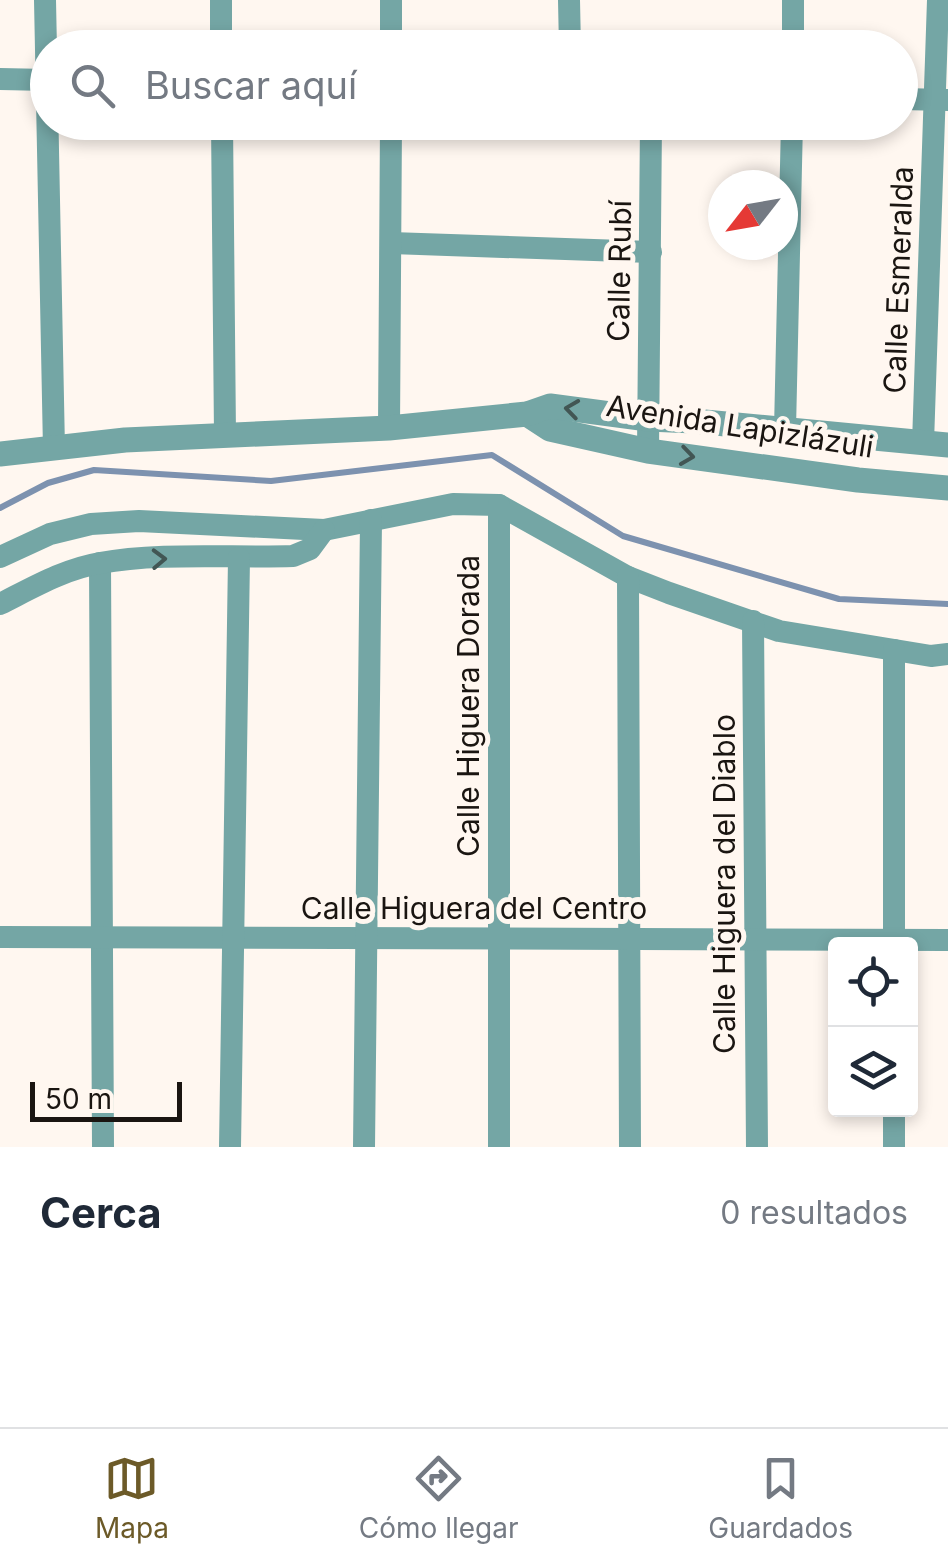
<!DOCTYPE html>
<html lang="es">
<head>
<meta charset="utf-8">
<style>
	:root { --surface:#fff; --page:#f6f6f7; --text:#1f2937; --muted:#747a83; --line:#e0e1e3; --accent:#6c5a28 }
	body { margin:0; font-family:Inter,sans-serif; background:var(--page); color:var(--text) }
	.controls { position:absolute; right:30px; bottom:30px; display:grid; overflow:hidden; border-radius:10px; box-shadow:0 5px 15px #0003 }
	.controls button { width:90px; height:90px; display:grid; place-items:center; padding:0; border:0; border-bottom:2px solid var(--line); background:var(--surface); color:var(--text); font:50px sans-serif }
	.compass { position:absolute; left:708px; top:170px; width:90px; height:90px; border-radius:50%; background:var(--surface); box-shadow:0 5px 15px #0003; rotate:239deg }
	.scale { position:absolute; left:30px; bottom:25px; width:152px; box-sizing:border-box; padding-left:10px; border:5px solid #1a1511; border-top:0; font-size:28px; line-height:35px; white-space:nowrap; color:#1a1511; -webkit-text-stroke:8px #fff7f0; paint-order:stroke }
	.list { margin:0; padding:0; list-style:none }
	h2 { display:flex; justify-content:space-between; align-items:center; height:130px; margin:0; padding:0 40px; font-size:42px }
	h2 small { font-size:32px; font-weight:400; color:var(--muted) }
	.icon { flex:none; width:55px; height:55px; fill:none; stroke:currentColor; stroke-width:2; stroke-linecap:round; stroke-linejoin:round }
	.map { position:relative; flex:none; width:948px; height:1147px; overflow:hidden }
	.search { position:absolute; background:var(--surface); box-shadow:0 5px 15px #0003; left:30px; right:30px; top:30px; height:110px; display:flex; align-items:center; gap:25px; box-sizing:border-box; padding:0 35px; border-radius:55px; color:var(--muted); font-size:38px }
	.sheet { height:280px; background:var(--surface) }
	nav { display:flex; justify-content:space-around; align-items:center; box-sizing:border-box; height:140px; border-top:2px solid var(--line); background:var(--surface); font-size:28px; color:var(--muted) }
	nav a { display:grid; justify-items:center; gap:5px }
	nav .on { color:var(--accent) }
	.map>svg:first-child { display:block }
</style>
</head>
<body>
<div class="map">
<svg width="948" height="1147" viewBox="0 0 948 1147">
	<rect width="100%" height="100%" fill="#fff7f0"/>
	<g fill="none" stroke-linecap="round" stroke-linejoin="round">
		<path stroke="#7d92af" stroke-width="6" d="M0,508l48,-25 46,-13 177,11 221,-26 131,81 216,63 109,5"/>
		<g stroke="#74a6a5" stroke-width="22">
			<path d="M45,0l9,449"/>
			<path d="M221,0v48"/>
			<path d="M391,0v48"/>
			<path d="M569,0l1,48"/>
			<path d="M793,48v-48"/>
			<path d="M0,79l48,1"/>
			<path d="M900,99l48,1"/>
			<path d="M222,122l3,313"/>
			<path d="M391,243l260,9"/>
			<path d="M389,428l2,-306"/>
			<path d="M785,429l7,-307"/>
			<path d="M923,443l15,-443"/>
			<path d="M648,451l3,-329"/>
			<path d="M0,557l50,-23 41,-10 48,-3 185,9 129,-26 46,1 129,72 41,16 110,38 152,25 17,-2"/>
			<path d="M100,563l3,584"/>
			<path d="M628,577l2,570"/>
			<path d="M0,604c32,-16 64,-35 100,-41 58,-11 132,-5 193,-7l17,-7 14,-19"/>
			<path d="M753,621l4,526"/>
			<path d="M0,937l948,3"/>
			<path d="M894,944v-294"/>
			<path d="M230,1147l9,-589"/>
			<path d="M364,1147l7,-627"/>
			<path d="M499,1147v-642"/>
			<path d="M894,1147v-37"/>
		</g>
		<g stroke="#74a6a5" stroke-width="25">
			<path d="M527,414l23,15 98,22 210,29 90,8"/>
			<path d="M0,454l125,-14 264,-12 138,-14 23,-8 98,13 46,2 254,24"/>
		</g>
	</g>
	<defs><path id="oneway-chevron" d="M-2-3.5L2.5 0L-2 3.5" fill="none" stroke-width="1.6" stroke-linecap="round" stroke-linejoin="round" transform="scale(2.5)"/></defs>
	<g stroke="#425654">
		<use href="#oneway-chevron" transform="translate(572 409) rotate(-172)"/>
		<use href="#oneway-chevron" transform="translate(687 456) rotate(8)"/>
		<use href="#oneway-chevron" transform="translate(159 559) rotate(-2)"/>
	</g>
	<g text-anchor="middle" stroke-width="10" stroke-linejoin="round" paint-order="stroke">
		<g font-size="30" fill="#1a1511" stroke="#fff7f0">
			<text transform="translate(620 271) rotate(-89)" y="10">Calle Rubí</text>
			<text transform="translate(899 280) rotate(-88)" y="10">Calle Esmeralda</text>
			<text transform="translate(740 427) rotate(9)" y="10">Avenida Lapizlázuli</text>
			<text transform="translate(469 706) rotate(-90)" y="10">Calle Higuera Dorada</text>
			<text transform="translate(725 884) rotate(-90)" y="10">Calle Higuera del Diablo</text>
			<text x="474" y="919">Calle Higuera del Centro</text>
		</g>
	</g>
</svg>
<div class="controls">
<button><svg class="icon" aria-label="locate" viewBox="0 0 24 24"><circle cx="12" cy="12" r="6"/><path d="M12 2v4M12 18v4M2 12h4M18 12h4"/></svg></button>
<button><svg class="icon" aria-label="layers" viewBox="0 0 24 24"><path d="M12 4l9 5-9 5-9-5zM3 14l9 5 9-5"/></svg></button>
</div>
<svg class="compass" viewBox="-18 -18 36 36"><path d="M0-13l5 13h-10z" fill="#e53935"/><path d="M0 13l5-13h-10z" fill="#747a83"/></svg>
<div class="scale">50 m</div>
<div class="search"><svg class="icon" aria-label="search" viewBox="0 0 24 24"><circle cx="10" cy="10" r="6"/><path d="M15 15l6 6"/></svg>Buscar aquí</div>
</div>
<section class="sheet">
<h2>Cerca<small>0 resultados</small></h2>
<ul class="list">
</ul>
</section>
<nav>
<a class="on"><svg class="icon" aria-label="map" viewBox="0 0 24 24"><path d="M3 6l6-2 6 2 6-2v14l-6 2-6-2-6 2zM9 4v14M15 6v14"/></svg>Mapa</a>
<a><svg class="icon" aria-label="directions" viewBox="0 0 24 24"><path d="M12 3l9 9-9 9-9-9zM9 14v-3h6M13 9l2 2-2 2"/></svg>Cómo llegar</a>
<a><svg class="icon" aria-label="saved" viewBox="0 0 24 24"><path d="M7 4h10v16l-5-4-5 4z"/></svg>Guardados</a>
</nav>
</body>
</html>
